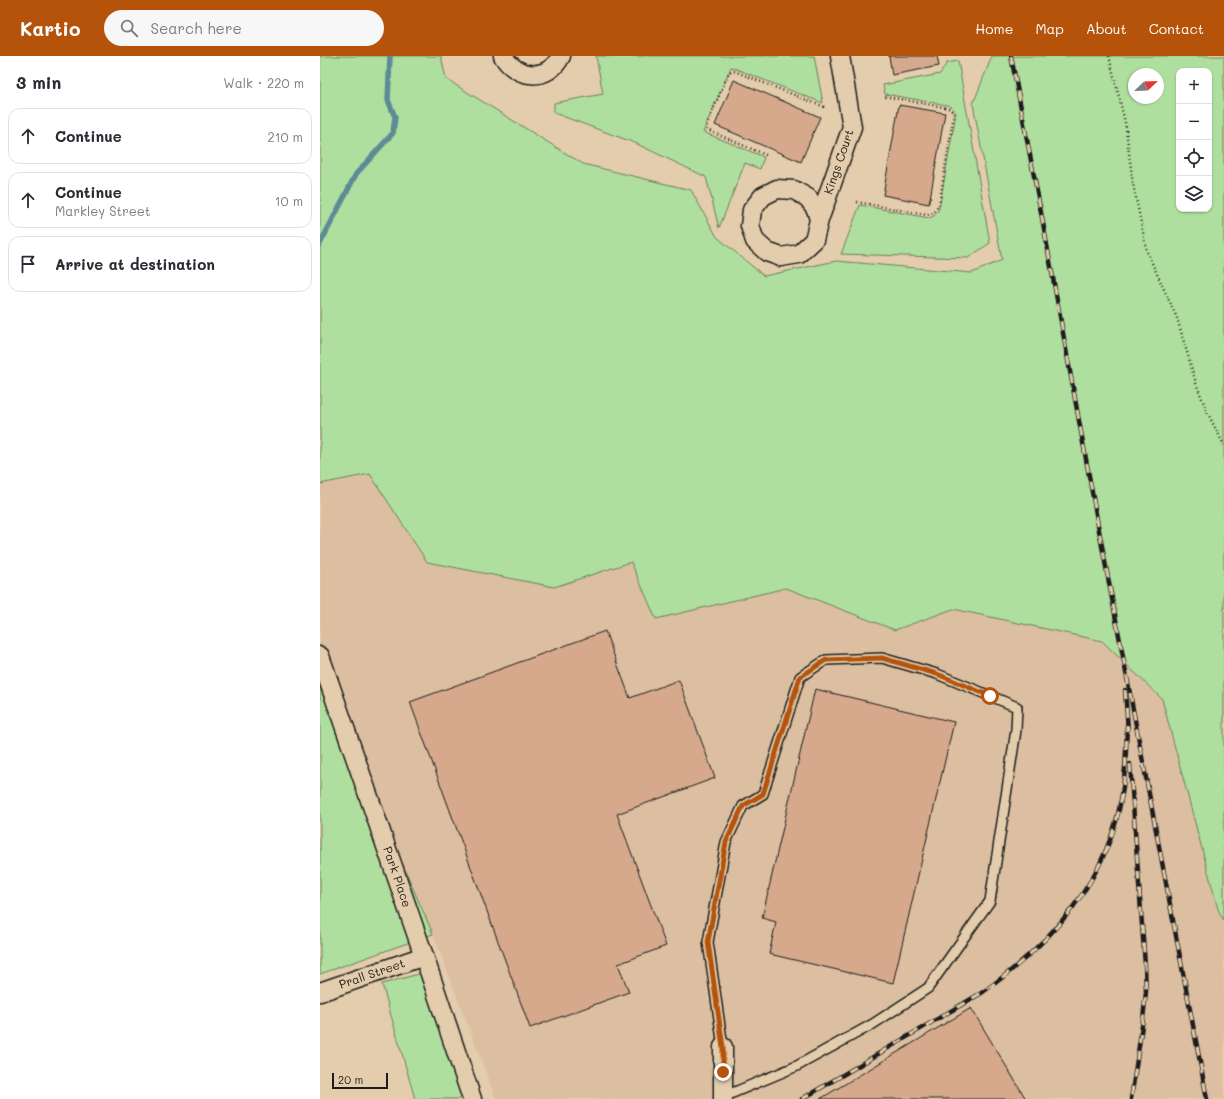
<!DOCTYPE html>
<html lang="en">
<head>
<meta charset="utf-8">
<style>
	:root { --surface:#fff; --page:#f7f7f7; --text:#2b2b33; --muted:#7c7c81; --line:#e1e1e2; --accent:#b45309 }
	body { margin:0; font-family:Mali,sans-serif; background:var(--page); color:var(--text) }
	.controls { position:absolute; right:12px; top:12px; display:grid; overflow:hidden; border-radius:8px; box-shadow:0 1px 3px #0004 }
	.controls button { width:36px; height:36px; display:grid; place-items:center; padding:0; border:0; border-bottom:1px solid var(--line); background:var(--surface); color:var(--text); font:20px sans-serif }
	.compass { position:absolute; left:808px; top:12px; width:36px; height:36px; border-radius:50%; background:var(--surface); box-shadow:0 1px 3px #0004; rotate:67deg }
	.scale { position:absolute; left:12px; bottom:10px; width:56px; box-sizing:border-box; padding-left:4px; border:2px solid #1c1c1c; border-top:0; font-size:11px; line-height:14px; white-space:nowrap; color:#1c1c1c; -webkit-text-stroke:3px #e4cdac; paint-order:stroke }
	.stop { position:absolute; width:12px; height:12px; margin:-9px; border:3px solid #b45309; border-radius:50%; background:#fff }
	.stop.end { background:#b45309; border-color:#fff; box-shadow:0 1px 4px #0008 }
	.list { margin:0; padding:0; list-style:none }
	h2 { display:flex; justify-content:space-between; align-items:center; height:52px; margin:0; padding:0 16px; font-size:17px }
	h2 small { font-size:13px; font-weight:400; color:var(--muted) }
	.list li { display:grid; grid-template-columns:26px 1fr auto; gap:12px; align-items:center; box-sizing:border-box; height:56px; margin:0 8px 8px; padding:0 8px; border:1px solid var(--line); border-radius:12px }
	.list b { display:block; font-size:15px; white-space:nowrap }
	.list p { margin:0; font-size:13px; white-space:nowrap; color:var(--muted) }
	.list em { font-size:13px; font-style:normal; color:var(--muted) }
	.icon { flex:none; width:22px; height:22px; fill:none; stroke:currentColor; stroke-width:2; stroke-linecap:round; stroke-linejoin:round }
	.map { position:relative; flex:none; width:904px; height:1043px; overflow:hidden }
	header { display:flex; align-items:center; gap:24px; box-sizing:border-box; height:56px; padding:0 20px; background:var(--accent); color:#fff }
	header strong { font-size:19px }
	nav { display:flex; gap:22px; margin-inline-start:auto; font-size:14px }
	.search { width:280px; height:36px; background:var(--page); display:flex; align-items:center; gap:10px; box-sizing:border-box; padding:0 14px; border-radius:22px; color:var(--muted); font-size:15px }
	main { display:flex }
	aside { flex:1; background:var(--surface) }
	.map>svg:first-child { display:block }
</style>
</head>
<body>
<header>
<strong>Kartio</strong>
<div class="search"><svg class="icon" aria-label="search" viewBox="0 0 24 24"><circle cx="10" cy="10" r="6"/><path d="M15 15l6 6"/></svg>Search here</div>
<nav><a>Home</a><a>Map</a><a>About</a><a>Contact</a></nav>
</header>
<main>
<aside>
<h2>3 min<small>Walk · 220 m</small></h2>
<ul class="list">
<li><svg class="icon" aria-label="ahead" viewBox="0 0 24 24"><path d="M12 20V5M6 11l6-6 6 6"/></svg><div><b>Continue</b></div><em>210 m</em></li>
<li><svg class="icon" aria-label="ahead" viewBox="0 0 24 24"><path d="M12 20V5M6 11l6-6 6 6"/></svg><div><b>Continue</b><p>Markley Street</p></div><em>10 m</em></li>
<li><svg class="icon" aria-label="arrive" viewBox="0 0 24 24"><path d="M6 21V4h12l-3 4 3 4H6"/></svg><div><b>Arrive at destination</b></div></li>
</ul>
</aside>
<div class="map">
<svg width="904" height="1043" viewBox="0 0 904 1043">
	<rect width="100%" height="100%" fill="#e4cdac"/>
	<filter id="ink" filterUnits="userSpaceOnUse"><feTurbulence type="fractalNoise" baseFrequency=".025" numOctaves="2"/><feDisplacementMap in="SourceGraphic" scale="8" xChannelSelector="R" yChannelSelector="G"/><feConvolveMatrix kernelMatrix="1 2 1 2 8 2 1 2 1" color-interpolation-filters="sRGB"/></filter>
	<g filter="url(#ink)">
		<path fill="#dcbfa0" d="M50,418l57,88 127,25 77,-25 25,57 130,-31 109,42 58,-21 149,32 60,58 56,210 6,12v178h-728l-63,-165 -113,-259v-191z"/>
		<g fill="#afdf9e" stroke="#667e5d" fill-rule="evenodd">
			<path d="M0,0h121l5,23 137,85 108,26 26,47 47,39 72,-15 136,12 30,-13 -29,-156 19,-48h232v865l-6,-12 -56,-210 -60,-58 -149,-32 -58,21 -109,-42 -130,31 -25,-57 -77,25 -127,-25 -57,-88 -50,10zM859,15h30v138h-30zM814,18h24v24h-24z"/>
			<path d="M276,0h218l9,47 -92,-36 -28,65 61,25 -4,12 -15,-6 -26,65 -13,-51 -71,-34 -81,-30v-10l49,-9z"/>
			<path d="M638,5l32,182 -22,15 -127,-4 19,-49 69,13 5,-2 5,-7 17,-96 -4,-6 -5,-2 -62,-11 -2,-9 57,-11 7,-11z"/>
			<path d="M0,619l113,259 -113,40z"/>
			<path d="M106,916l41,127h-52l-33,-115z"/>
		</g>
		<g fill="none" stroke-linecap="round" stroke-linejoin="round">
			<path stroke="#5c8b95" stroke-width="5.5" d="M0,188l36,-70 37,-41 2,-16 -7,-17 2,-44"/>
		</g>
		<g fill="#d6a98d" stroke="#1c1c1c">
			<path d="M569,0h48l2,10 -47,9z"/>
			<path d="M414,24l86,37 -19,45 -86,-37z"/>
			<path d="M579,49l46,8 -16,91 -46,-9z"/>
			<path d="M285,575l25,67 49,-18 36,98 -98,36 49,132 -48,18 11,28 -99,36 -120,-326z"/>
			<path d="M495,633l139,33 -61,261 -124,-29 7,-32 -14,-4z"/>
			<path d="M651,952l55,91h-206z"/>
		</g>
		<g fill="none" stroke-linecap="round" stroke-linejoin="round">
			<g stroke="#1c1c1c" stroke-width="12">
				<path id="service" d="M403,1041l74,-31 76,-42 55,-36 62,-87 26,-171 1,-23 -80,-33 -55,-16 -56,2 -26,17 -37,117 -20,12 -17,36 -18,100 15,105"/>
			</g>
			<g stroke="#1c1c1c" stroke-width="21">
				<g id="minor">
					<path d="M183,0c14,23 45,26 58,0"/>
					<path d="M499,164l-3,-11 -8,-11 -14,-8 -17,-1 -14,7 -11,14 -2,16 5,15 12,11 14,5 18,-3 15,-14 5,-20 33,-93 -12,-71"/>
					<path d="M0,600l104,300 48,143"/>
					<path d="M0,936l104,-36"/>
					<path d="M403,1043v-52"/>
				</g>
			</g>
			<g stroke="#1c1c1c" stroke-width="2.5" stroke-dasharray="1 3" stroke-linecap="butt">
				<path d="M789,0l16,66 8,62 14,68 30,66 19,65 11,29 17,33"/>
				<path d="M446,99l-59,-25 -1,-3 23,-55 5,-1 93,37"/>
				<path d="M537,146l70,13 7,-2 5,-8 15,-91 -3,-5 -3,-1 -65,-12"/>
			</g>
			<use href="#service" stroke="#e4cdac" stroke-width="9"/>
			<use href="#minor" stroke="#e4cdac" stroke-width="18"/>
			<g stroke="#1c1c1c" stroke-width="4.5">
				<g id="rail">
					<path d="M691,0l32,167 55,302 109,574"/>
					<path d="M805,634l3,40"/>
					<path d="M810,708l15,201 1,27 -3,27 -12,80"/>
					<path d="M482,1043l181,-107c69,-50 125,-111 139,-198 4,-23 4,-46 5,-69"/>
				</g>
			</g>
			<use href="#rail" stroke="#e4cdac" stroke-width="3" stroke-dasharray="9" stroke-linecap="butt"/>
		</g>
	</g>
	<g fill="none" stroke-linecap="round" stroke-linejoin="round" filter="url(#ink)">
		<path stroke="#b45309" stroke-width="5" d="M403,1016v-25l-15,-105 18,-100 17,-36 20,-12 37,-117 26,-17 56,-2 55,16 53,22"/>
	</g>
	<g text-anchor="middle" stroke-width="3.5" stroke-linejoin="round" paint-order="stroke">
		<g font-size="12" fill="#1c1c1c" stroke="#e4cdac">
			<text transform="translate(519 106) rotate(-71)" y="4">Kings Court</text>
			<text transform="translate(77 821) rotate(71)" y="4">Park Place</text>
			<text transform="translate(52 918) rotate(-19)" y="4">Prall Street</text>
		</g>
	</g>
</svg>
<div class="controls">
<button>+</button>
<button>−</button>
<button><svg class="icon" aria-label="locate" viewBox="0 0 24 24"><circle cx="12" cy="12" r="6"/><path d="M12 2v4M12 18v4M2 12h4M18 12h4"/></svg></button>
<button><svg class="icon" aria-label="layers" viewBox="0 0 24 24"><path d="M12 4l9 5-9 5-9-5zM3 14l9 5 9-5"/></svg></button>
</div>
<svg class="compass" viewBox="-18 -18 36 36"><path d="M0-13l5 13h-10z" fill="#e53935"/><path d="M0 13l5-13h-10z" fill="#7c7c81"/></svg>
<div class="scale">20 m</div>
<div class="stop" style="left:670px;top:640px"></div>
<div class="stop end" style="left:403px;top:1016px"></div>
</div>
</main>
</body>
</html>
